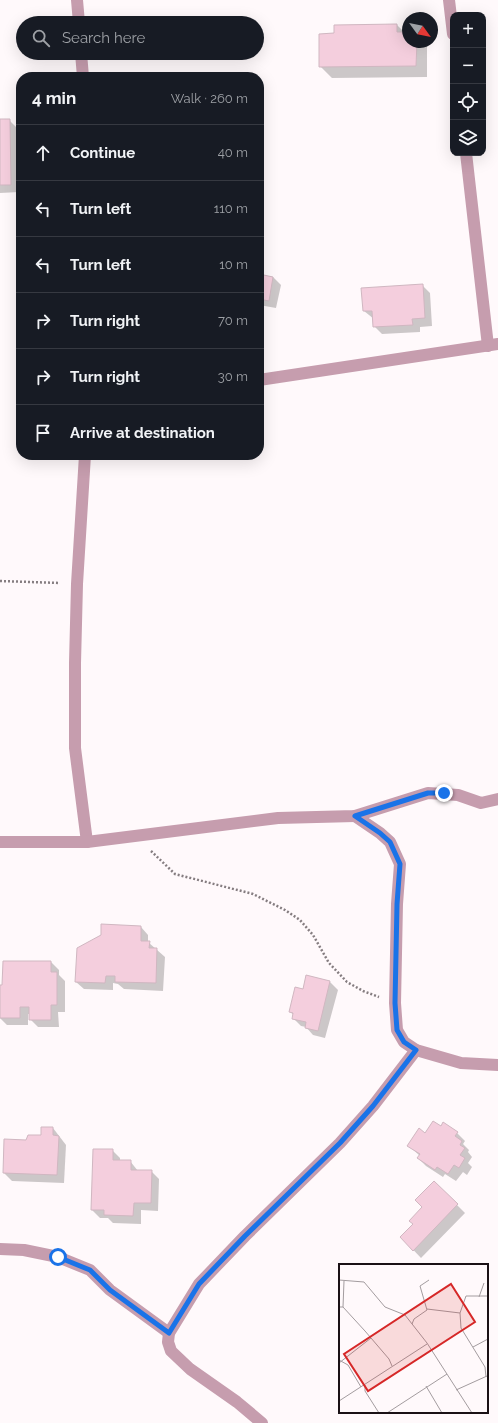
<!DOCTYPE html>
<html lang="en">
<head>
<meta charset="utf-8">
<style>
	:root { --surface:#171b24; --page:#242831; --text:#f1f3f6; --muted:#9ea1a6; --line:#363941 }
	body { margin:0; font-family:Raleway,sans-serif; background:var(--page); color:var(--text) }
	.controls { position:absolute; right:12px; top:12px; display:grid; overflow:hidden; border-radius:8px; box-shadow:0 4px 16px #0002 }
	.controls button { width:36px; height:36px; display:grid; place-items:center; padding:0; border:0; border-bottom:1px solid var(--line); background:var(--surface); color:var(--text); font:20px sans-serif }
	.compass { position:absolute; left:402px; top:12px; width:36px; height:36px; border-radius:50%; background:var(--surface); box-shadow:0 4px 16px #0002; rotate:123deg }
	.stop { position:absolute; width:12px; height:12px; margin:-9px; border:3px solid #1a73e8; border-radius:50%; background:#fff }
	.stop.end { background:#1a73e8; border-color:#fff; box-shadow:0 1px 4px #0008 }
	.list { margin:0; padding:0; list-style:none }
	h2 { display:flex; justify-content:space-between; align-items:center; height:52px; margin:0; padding:0 16px; font-size:17px }
	h2 small { font-size:13px; font-weight:400; color:var(--muted) }
	.list li { display:grid; grid-template-columns:26px 1fr auto; gap:12px; align-items:center; box-sizing:border-box; height:56px; padding:0 16px; border-top:1px solid var(--line) }
	.list b { display:block; font-size:15px; white-space:nowrap }
	.list em { font-size:13px; font-style:normal; color:var(--muted) }
	.icon { flex:none; width:22px; height:22px; fill:none; stroke:currentColor; stroke-width:2; stroke-linecap:round; stroke-linejoin:round }
	.map { position:relative; flex:none; width:498px; height:1423px; overflow:hidden }
	.search { position:absolute; background:var(--surface); box-shadow:0 4px 16px #0002; left:16px; top:16px; width:248px; height:44px; display:flex; align-items:center; gap:10px; box-sizing:border-box; padding:0 14px; border-radius:22px; color:var(--muted); font-size:15px }
	.panel { position:absolute; background:var(--surface); box-shadow:0 4px 16px #0002; left:16px; top:72px; width:248px; height:388px; border-radius:16px }
	.map>svg:first-child { display:block }
</style>
</head>
<body>
<div class="map">
<svg width="498" height="1423" viewBox="0 0 498 1423">
	<rect width="100%" height="100%" fill="#fff9fb"/>
	<g fill="#0003">
		<path d="M397,25l8,8h3v9h17l2,3v32l-95,1 -12,-12 15,-32z"/>
		<path d="M0,120h9l8,8 2,64 -19,1z"/>
		<path d="M259,275l14,2 8,8 -5,23 -17,-3z"/>
		<path d="M423,286l7,7 2,33 -12,1v5l-38,2 -8,-8v-7l-10,-8 -1,-22z"/>
		<path d="M141,927l7,8v7l17,15 -2,34 -39,-2 -6,-5 -5,-1v7l-29,-1 -8,-7z"/>
		<path d="M51,962l8,8v5l6,6v31h-7l1,15h-21l-8,-8v-5h-2v11h-21l-7,-7v-32z"/>
		<path d="M307,976l23,6 8,8 -13,48 -12,-3 -7,-8 -5,-1 -8,-8 1,-3 -4,-3 13,-22z"/>
		<path d="M441,1127l16,6 8,8 -2,3 6,6 -1,2 4,5 -4,6 4,4 -5,8 -4,-3 -7,9 -11,-7 -2,3 -17,-11 -8,-8 2,-2 -11,-10 16,-12z"/>
		<path d="M53,1128l13,17 -2,38 -52,-2 -8,-8z"/>
		<path d="M112,1150l8,8v3h10l8,10h13l8,8 -1,32 -17,-1v14l-28,-1 -5,-5h-8l-8,-8z"/>
		<path d="M434,1182l31,31 -44,45 -20,-21 13,-13z"/>
	</g>
	<g fill="#f4cedd" stroke="#d0b7c1">
		<path d="M397,24v8h11v10h9l-1,24 -97,1v-33l15,-1v-8z"/>
		<path d="M0,119h10l1,66h-11z"/>
		<path d="M259,274l14,3 -4,24 -10,-2z"/>
		<path d="M423,284l2,34 -13,1 1,6 -40,2 -1,-16h-9l-2,-23z"/>
		<path d="M101,924l40,2v15h9l-1,7h8l-1,35 -41,-1v-6h-9l-1,7 -30,-1 2,-34 24,-13z"/>
		<path d="M3,961h48v11h6v33h-6v15h-22v-13h-9v11h-20v-33h2z"/>
		<path d="M306,975l24,6 -12,50 -13,-3 1,-6 -14,-3 1,-6 -4,-1 6,-25 8,2z"/>
		<path d="M433,1121l8,5 2,-4 15,10 -3,4 7,5 -2,4 5,3 -5,7 5,3 -6,10 -5,-3 -6,9 -11,-7 -2,3 -18,-12 3,-4 -13,-8 12,-18 6,5z"/>
		<path d="M41,1127h12v8l6,1 -2,39 -54,-2 1,-34 22,1 2,-5h13z"/>
		<path d="M93,1149h20v11h18v10h21l-1,33h-17l-1,13 -29,-1v-5h-13z"/>
		<path d="M434,1181l24,23 -45,47 -13,-14 13,-13 -4,-3 13,-14 -7,-7z"/>
	</g>
	<g fill="none" stroke-linecap="round" stroke-linejoin="round">
		<g stroke="#857d80" stroke-width="2.5" stroke-dasharray="2 2" stroke-linecap="butt">
			<path d="M0,581l60,2"/>
			<path d="M151,851l24,23 78,20 32,16 15,10 13,15 16,28 18,19 16,9 16,6"/>
		</g>
		<g stroke="#c69dae" stroke-width="12">
			<path d="M77,0l2,23"/>
			<path d="M449,0l4,34"/>
			<path d="M81,53l2,24"/>
			<path d="M466,153l22,193"/>
			<path d="M259,380l239,-36"/>
			<path d="M85,455l-8,129 -2,79v85l12,94"/>
			<path d="M355,816l25,17 10,9 10,22 -3,40 -2,99 2,27 7,12 12,8 45,13 37,2"/>
			<path d="M0,842h87l191,-24 77,-2 73,-23 30,2 23,8 17,-4"/>
			<path d="M0,1249l24,1 34,7 32,13 20,20 59,43"/>
			<path d="M262,1423l-25,-21 -47,-33 -19,-18 -3,-9 1,-9 30,-49 46,-48 95,-93 33,-37 43,-56"/>
		</g>
	</g>
	<g fill="none" stroke-linecap="round" stroke-linejoin="round">
		<path stroke="#1a73e8" stroke-width="5" d="M58,1257l32,13 20,20 59,43 30,-49 46,-48 95,-93 33,-37 43,-56 -12,-8 -7,-12 -2,-27 2,-99 3,-40 -10,-22 -10,-9 -25,-17 73,-23h16"/>
	</g>
	<g transform="translate(339 1264)">
		<rect width="149" height="149" fill="#fff9fb"/>
		<path fill="none" stroke="#a39c9f" stroke-width="1" d="M0,16l25,2 21,25 20,8 22,28 45,70M140,33l5,-14M0,43h4l22,24 24,28 3,7M4,43l1,-26M88,45l33,4 6,-17h22M121,49l1,15 24,39 1,10M73,60l2,-5 13,-9 -7,-24 9,-6M134,83l15,-8M0,96l9,5 13,22M0,99l32,-25M26,121v6l14,22M87,122l16,27M117,126l31,-14M0,137l88,-57M48,149l60,-39"/>
		<path fill="#d62828" fill-opacity="0.15" stroke="#d62828" stroke-width="2" d="M112,20l24,38 -107,69 -24,-37z"/>
		<rect width="149" height="149" fill="none" stroke="#1a1115" stroke-width="2"/>
	</g>
</svg>
<div class="controls">
<button>+</button>
<button>−</button>
<button><svg class="icon" aria-label="locate" viewBox="0 0 24 24"><circle cx="12" cy="12" r="6"/><path d="M12 2v4M12 18v4M2 12h4M18 12h4"/></svg></button>
<button><svg class="icon" aria-label="layers" viewBox="0 0 24 24"><path d="M12 4l9 5-9 5-9-5zM3 14l9 5 9-5"/></svg></button>
</div>
<svg class="compass" viewBox="-18 -18 36 36"><path d="M0-13l5 13h-10z" fill="#e53935"/><path d="M0 13l5-13h-10z" fill="#9ea1a6"/></svg>
<div class="stop" style="left:58px;top:1257px"></div>
<div class="stop end" style="left:444px;top:793px"></div>
<div class="search"><svg class="icon" aria-label="search" viewBox="0 0 24 24"><circle cx="10" cy="10" r="6"/><path d="M15 15l6 6"/></svg>Search here</div>
<section class="panel">
<h2>4 min<small>Walk · 260 m</small></h2>
<ul class="list">
<li><svg class="icon" aria-label="ahead" viewBox="0 0 24 24"><path d="M12 20V5M6 11l6-6 6 6"/></svg><div><b>Continue</b></div><em>40 m</em></li>
<li><svg class="icon" aria-label="left" viewBox="0 0 24 24"><path d="M17 20v-9H6M10 6l-5 5 5 5"/></svg><div><b>Turn left</b></div><em>110 m</em></li>
<li><svg class="icon" aria-label="left" viewBox="0 0 24 24"><path d="M17 20v-9H6M10 6l-5 5 5 5"/></svg><div><b>Turn left</b></div><em>10 m</em></li>
<li><svg class="icon" aria-label="right" viewBox="0 0 24 24"><path d="M7 20v-9h11M14 6l5 5-5 5"/></svg><div><b>Turn right</b></div><em>70 m</em></li>
<li><svg class="icon" aria-label="right" viewBox="0 0 24 24"><path d="M7 20v-9h11M14 6l5 5-5 5"/></svg><div><b>Turn right</b></div><em>30 m</em></li>
<li><svg class="icon" aria-label="arrive" viewBox="0 0 24 24"><path d="M6 21V4h12l-3 4 3 4H6"/></svg><div><b>Arrive at destination</b></div></li>
</ul>
</section>
</div>
</body>
</html>
